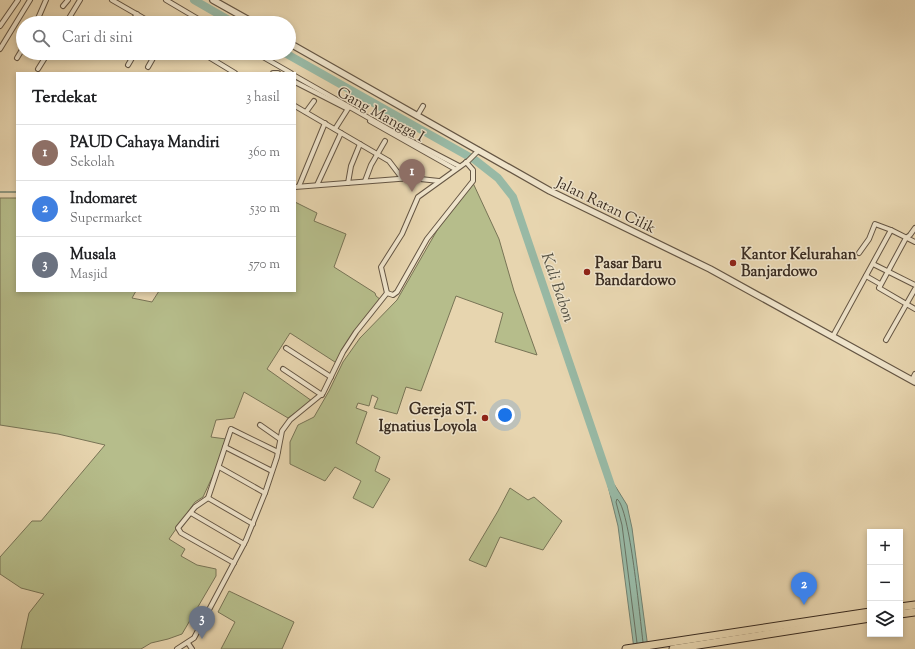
<!DOCTYPE html>
<html lang="id">
<head>
<meta charset="utf-8">
<style>
	:root { --surface:#fff; --page:#f6f6f6; --text:#202124; --muted:#757577; --line:#e0e0e0; --accent:#8f2418 }
	body { margin:0; font-family:"Sorts Mill Goudy",serif; background:var(--page); color:var(--text) }
	.controls { position:absolute; right:12px; bottom:12px; display:grid; overflow:hidden; border-radius:0px; box-shadow:0 2px 6px #0003 }
	.controls button { width:36px; height:36px; display:grid; place-items:center; padding:0; border:0; border-bottom:1px solid var(--line); background:var(--surface); color:var(--text); font:20px sans-serif }
	.you { position:absolute; left:505px; top:415px; width:14px; height:14px; margin:-10px; border:3px solid #fff; border-radius:50%; background:#1a73e8; box-shadow:0 0 0 6px #1a73e833 }
	.badge { display:grid; place-items:center; width:26px; height:26px; border-radius:50%; background:var(--accent); color:#fff; font-size:13px; font-weight:700 }
	.pin { position:absolute; translate:-50% -33px; filter:drop-shadow(0 1px 2px #0008) }
	.pin::after { content:''; position:absolute; top:21px; width:14px; height:12px; background:inherit; clip-path:polygon(0 0,100% 0,50% 100%) }
	.list { margin:0; padding:0; list-style:none }
	h2 { display:flex; justify-content:space-between; align-items:center; height:52px; margin:0; padding:0 16px; font-size:17px }
	h2 small { font-size:13px; font-weight:400; color:var(--muted) }
	.list li { display:grid; grid-template-columns:26px 1fr auto; gap:12px; align-items:center; box-sizing:border-box; height:56px; padding:0 16px; border-top:1px solid var(--line) }
	.list b { display:block; font-size:15px; white-space:nowrap }
	.list p { margin:0; font-size:13px; white-space:nowrap; color:var(--muted) }
	.list em { font-size:13px; font-style:normal; color:var(--muted) }
	.icon { flex:none; width:22px; height:22px; fill:none; stroke:currentColor; stroke-width:2; stroke-linecap:round; stroke-linejoin:round }
	.map { position:relative; flex:none; width:915px; height:649px; overflow:hidden }
	.search { position:absolute; background:var(--surface); box-shadow:0 2px 6px #0003; left:16px; top:16px; width:280px; height:44px; display:flex; align-items:center; gap:10px; box-sizing:border-box; padding:0 14px; border-radius:22px; color:var(--muted); font-size:15px }
	.panel { position:absolute; background:var(--surface); box-shadow:0 2px 6px #0003; left:16px; top:72px; width:280px; height:220px; border-radius:0px }
	.map>svg:first-child { display:block }
</style>
</head>
<body>
<div class="map">
<svg width="915" height="649" viewBox="0 0 915 649">
	<rect width="100%" height="100%" fill="#e7d5af"/>
	<filter id="stains"><feTurbulence type="fractalNoise" baseFrequency=".005" numOctaves="4"/><feColorMatrix values="0 0 0 0 .2 0 0 0 0 .09 0 0 0 0 .02 0 0 0 .5 -.17"/></filter>
	<radialGradient id="worn" r=".72"><stop offset=".6" stop-color="#630" stop-opacity="0"/><stop offset="1" stop-color="#630" stop-opacity=".3"/></radialGradient>
	<g fill="#b6bd8b" stroke="#787456">
		<path d="M473,183l26,56 15,52 23,64 -42,-13 8,-29 -47,-17 -35,95 -15,-4 -9,27 -23,-6 4,-10 -6,-3 -3,11 -11,-3 -2,5 11,4 -11,31 24,14 -5,14 15,8 -17,29 -20,-10 8,-17 -26,-14 -10,14 -35,-17v-22l8,-17 16,-8 15,-26 14,-29 17,-24 37,-38 42,-73z"/>
		<path d="M0,198h17v93h119l-4,7 20,4 7,-11h136v-89l22,11 -3,8 32,13 -12,33 41,26 1,3 5,4 -25,32 -18,32 -48,-31 -23,36 45,32 -24,17 -44,-26 -10,26 -18,2 -5,17 15,2 -4,17 -19,41 -8,5 -26,37 16,10 -4,7 16,9 19,4v7l-34,58 -14,5 -17,4 -10,6h-120l8,-36 15,-19 -23,-6 -21,-14v-17l32,-36h9l64,-76 -47,-11 -58,-9z"/>
		<path d="M510,488l18,12 6,-3 28,24 -19,29 -43,-13 -14,30 -17,-7 29,-49z"/>
		<path d="M229,591l65,31 -12,27h-61l14,-27 -17,-10z"/>
	</g>
	<path fill="#98b9a5" stroke="#728170" d="M614,484l13,21 5,23 16,120 -14,1 -16,-123 -10,-40z"/>
	<g fill="none" stroke-linecap="round" stroke-linejoin="round">
		<path stroke="#697263" stroke-width="1" d="M637,643l-15,-118 -6,-23 1,-3c13,9 23,121 26,143"/>
		<path stroke="#728170" stroke-width="1.5" d="M0,192h17"/>
		<g stroke="#98b9a5" stroke-width="8">
			<path d="M194,0l40,23"/>
			<path d="M285,53l190,107 23,18 15,19 101,297"/>
		</g>
		<g stroke="#655644" stroke-width="6">
			<g id="minor">
				<path d="M112,0l40,23"/>
				<path d="M166,0l39,23"/>
				<path d="M63,6l5,-6"/>
				<path d="M36,23l10,-23"/>
				<path d="M66,23l14,-23"/>
				<path d="M131,23l6,-9"/>
				<path d="M0,26l18,-26"/>
				<path d="M0,49l30,-49"/>
				<path d="M202,53l33,20"/>
				<path d="M256,53l35,20"/>
				<path d="M17,58l6,-10"/>
				<path d="M128,65l7,-12"/>
				<path d="M148,67l8,-14"/>
				<path d="M38,69l10,-16"/>
				<path d="M273,73h5"/>
				<path d="M295,76l95,54 69,36"/>
				<path d="M295,82l51,26"/>
				<path d="M295,106l94,55 13,17"/>
				<path d="M306,112l8,-11"/>
				<path d="M417,116l6,-10"/>
				<path d="M370,121l85,48"/>
				<path d="M335,129l14,-22"/>
				<path d="M365,181l6,-16 14,-24"/>
				<path d="M348,183l3,-17 9,-22"/>
				<path d="M317,185l24,-52"/>
				<path d="M299,186l26,-63"/>
				<path d="M295,187l116,-9 28,3"/>
				<path d="M915,228l-5,7 -4,3 -27,50 36,21"/>
				<path d="M859,253l10,-14 6,-15 16,6"/>
				<path d="M873,264l42,21"/>
				<path d="M866,276l14,8"/>
				<path d="M387,293l-6,-26 21,-33 16,-37 50,-36 11,-11"/>
				<path d="M387,293l6,2 4,-3 30,-53 46,-58v-11l-7,-8"/>
				<path d="M833,336l58,-106 24,12"/>
				<path d="M886,340l29,-51"/>
				<path d="M286,348l45,29"/>
				<path d="M283,369l39,26"/>
				<path d="M912,380l3,-6"/>
				<path d="M260,425l20,14"/>
				<path d="M225,447l47,24"/>
				<path d="M219,467l46,26"/>
				<path d="M208,498l45,26"/>
				<path d="M191,513l53,31"/>
				<path d="M234,563l-53,-30 -3,-5 17,-21 13,-9 23,-69 47,23"/>
				<path d="M188,643l4,6"/>
				<path d="M177,649l17,-11 52,-98 19,-47 12,-36 5,-26 8,-11 33,-27 20,-41 13,-20 31,-39"/>
			</g>
		</g>
		<g stroke="#655644" stroke-width="8">
			<g id="tertiary">
				<path d="M213,0l41,23"/>
				<path d="M289,43l261,148 160,78 205,113"/>
			</g>
		</g>
		<g stroke="#3a2c21" stroke-width="9">
			<g id="trunk">
				<path d="M900,607l15,-2"/>
				<path d="M900,614l15,-2"/>
				<path d="M626,649l244,-37"/>
				<path d="M673,649l197,-31"/>
			</g>
		</g>
		<use href="#minor" stroke="#efe4cb" stroke-width="4"/>
		<use href="#tertiary" stroke="#efe4cb" stroke-width="5.5"/>
		<use href="#trunk" stroke="#e7d5af" stroke-width="7"/>
	</g>
	<g fill="#8f2418" stroke="#efe4cb" stroke-width="1.5">
		<circle cx="733" cy="263" r="4"/>
		<circle cx="587" cy="272" r="4"/>
		<circle cx="485" cy="418" r="4"/>
	</g>
	<g text-anchor="middle" stroke-width="3" stroke-linejoin="round" paint-order="stroke">
		<g font-size="15" fill="#3a2c21" stroke="#efe4cb">
			<text transform="translate(381 114) rotate(29)" y="5">Gang Mangga I</text>
			<text transform="translate(606 205) rotate(26)" y="5">Jalan Ratan Cilik</text>
		</g>
		<g font-size="15" font-weight="bold" fill="#3a2c21" stroke="#efe4cb" text-anchor="start">
			<text x="741" y="259">Kantor Kelurahan<tspan x="741" dy="17">Banjardowo</tspan></text>
			<text x="595" y="268">Pasar Baru<tspan x="595" dy="17">Bandardowo</tspan></text>
			<text x="477" y="414" text-anchor="end">Gereja ST.<tspan x="477" dy="17">Ignatius Loyola</tspan></text>
		</g>
		<g font-size="16" font-style="italic" fill="#524f42" stroke="#efe4cb">
			<text transform="translate(559 287) rotate(71)" y="6">Kali Babon</text>
		</g>
	</g>
	<rect width="100%" height="100%" filter="url(#stains)"/>
	<rect width="100%" height="100%" fill="url(#worn)"/>
</svg>
<div class="controls">
<button>+</button>
<button>−</button>
<button><svg class="icon" aria-label="layers" viewBox="0 0 24 24"><path d="M12 4l9 5-9 5-9-5zM3 14l9 5 9-5"/></svg></button>
</div>
<div class="you"></div>
<div class="pin badge" style="left:412px;top:192px;background:#8d6e63">1</div>
<div class="pin badge" style="left:804px;top:605px;background:#3f7fe0">2</div>
<div class="pin badge" style="left:202px;top:639px;background:#6b7280">3</div>
<div class="search"><svg class="icon" aria-label="search" viewBox="0 0 24 24"><circle cx="10" cy="10" r="6"/><path d="M15 15l6 6"/></svg>Cari di sini</div>
<section class="panel">
<h2>Terdekat<small>3 hasil</small></h2>
<ul class="list">
<li><span class="badge" style="background:#8d6e63">1</span><div><b>PAUD Cahaya Mandiri</b><p>Sekolah</p></div><em>360 m</em></li>
<li><span class="badge" style="background:#3f7fe0">2</span><div><b>Indomaret</b><p>Supermarket</p></div><em>530 m</em></li>
<li><span class="badge" style="background:#6b7280">3</span><div><b>Musala</b><p>Masjid</p></div><em>570 m</em></li>
</ul>
</section>
</div>
</body>
</html>
